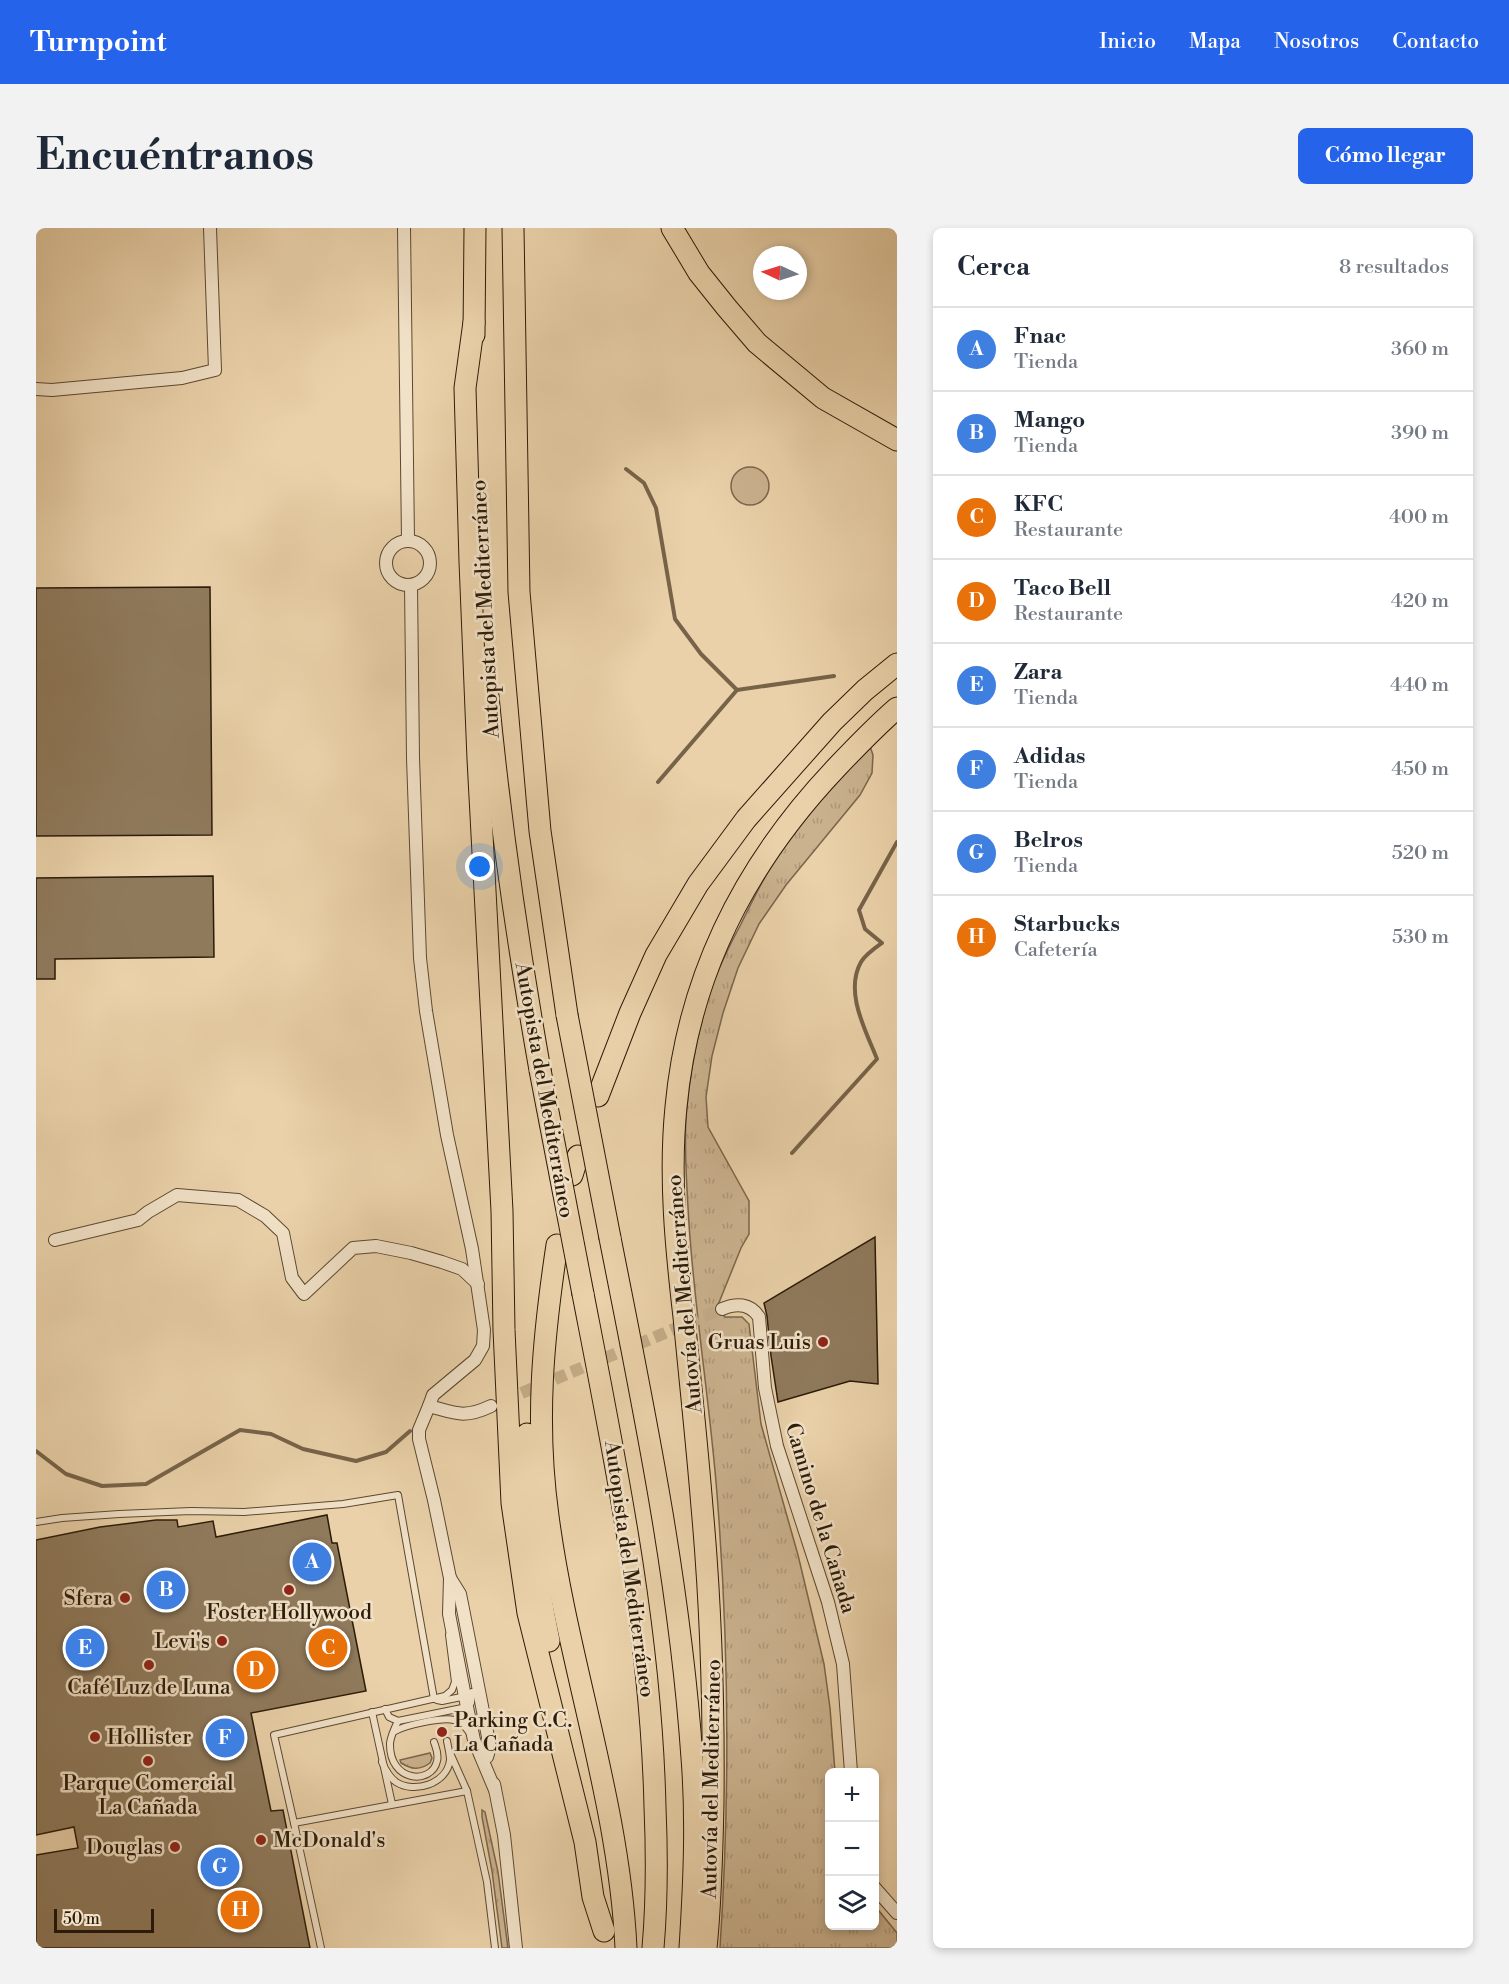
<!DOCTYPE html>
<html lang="es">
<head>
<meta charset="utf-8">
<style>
	:root { --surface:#fff; --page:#f2f2f3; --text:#1f2937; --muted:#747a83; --line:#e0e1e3; --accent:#2563eb }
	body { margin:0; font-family:"Libre Bodoni",serif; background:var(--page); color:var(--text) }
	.controls { position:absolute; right:18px; bottom:18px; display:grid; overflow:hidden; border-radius:9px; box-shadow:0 3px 9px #0003 }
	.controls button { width:54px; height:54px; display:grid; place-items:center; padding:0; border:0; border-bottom:2px solid var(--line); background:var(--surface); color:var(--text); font:30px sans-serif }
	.compass { position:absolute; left:717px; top:18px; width:54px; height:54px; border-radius:50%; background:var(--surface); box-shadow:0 3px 9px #0003; rotate:274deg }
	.scale { position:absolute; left:18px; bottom:15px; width:100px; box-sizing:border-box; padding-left:6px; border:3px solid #2c1b09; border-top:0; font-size:16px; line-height:21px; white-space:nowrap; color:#2c1b09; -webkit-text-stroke:4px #f1e1c7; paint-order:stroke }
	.you { position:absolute; left:444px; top:639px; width:21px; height:21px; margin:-15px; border:4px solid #fff; border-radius:50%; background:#1a73e8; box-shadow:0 0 0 9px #1a73e833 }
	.badge { display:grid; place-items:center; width:39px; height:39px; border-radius:50%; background:var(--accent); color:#fff; font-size:20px; font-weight:700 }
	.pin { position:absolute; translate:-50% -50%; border:3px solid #fff; box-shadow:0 2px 6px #0006 }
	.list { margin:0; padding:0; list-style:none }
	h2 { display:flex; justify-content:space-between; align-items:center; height:78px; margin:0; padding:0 24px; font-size:26px }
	h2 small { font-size:20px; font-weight:400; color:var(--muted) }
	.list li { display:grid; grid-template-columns:39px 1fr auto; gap:18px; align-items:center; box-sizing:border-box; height:84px; padding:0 24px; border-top:2px solid var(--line) }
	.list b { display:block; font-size:22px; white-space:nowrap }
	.list p { margin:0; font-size:20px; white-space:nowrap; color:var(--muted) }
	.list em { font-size:20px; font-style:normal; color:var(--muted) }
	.icon { flex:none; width:33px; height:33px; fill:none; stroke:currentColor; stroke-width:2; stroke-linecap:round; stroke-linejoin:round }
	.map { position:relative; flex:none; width:861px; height:1720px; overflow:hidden; border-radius:9px }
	header { display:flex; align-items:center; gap:36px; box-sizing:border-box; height:84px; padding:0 30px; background:var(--accent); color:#fff }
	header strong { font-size:28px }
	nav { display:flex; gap:33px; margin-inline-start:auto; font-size:21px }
	.intro { display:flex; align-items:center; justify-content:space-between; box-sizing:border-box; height:144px; padding:0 36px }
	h1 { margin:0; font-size:42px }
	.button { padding:15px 27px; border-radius:9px; background:var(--accent); color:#fff; font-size:21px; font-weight:700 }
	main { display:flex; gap:36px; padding:0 36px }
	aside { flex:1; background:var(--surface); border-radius:9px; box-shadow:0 3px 9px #0003 }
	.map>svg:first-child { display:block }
</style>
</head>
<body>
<header>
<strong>Turnpoint</strong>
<nav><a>Inicio</a><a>Mapa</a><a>Nosotros</a><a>Contacto</a></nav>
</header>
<div class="intro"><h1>Encuéntranos</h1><a class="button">Cómo llegar</a></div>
<main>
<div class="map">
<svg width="861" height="1720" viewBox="0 0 861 1720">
	<defs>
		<pattern id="grass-tufts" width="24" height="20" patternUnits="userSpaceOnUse" patternTransform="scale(1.5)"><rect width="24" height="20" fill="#cab28e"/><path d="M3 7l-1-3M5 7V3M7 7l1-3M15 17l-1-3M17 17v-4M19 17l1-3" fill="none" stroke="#ae9879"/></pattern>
	</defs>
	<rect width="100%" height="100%" fill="#ead1a9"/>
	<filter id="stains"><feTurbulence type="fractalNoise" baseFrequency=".00333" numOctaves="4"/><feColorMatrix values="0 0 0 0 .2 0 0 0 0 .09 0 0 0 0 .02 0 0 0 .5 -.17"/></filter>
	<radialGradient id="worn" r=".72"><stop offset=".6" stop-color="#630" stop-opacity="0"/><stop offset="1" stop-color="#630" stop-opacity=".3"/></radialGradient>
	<g fill="url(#grass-tufts)" stroke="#7b664c" stroke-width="1.5">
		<path d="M834,518l3,9 -1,18 -12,22 -74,90 -27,39 -21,44 -15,45 -11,43 -6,41 2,30 41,74v33l-8,14 -23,57 7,12h17l7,7 12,100 37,131 26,109 6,44 5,64h-5v154h44l1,-20 22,27v15h-177c10,-151 9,-303 -3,-454 -7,-90 -22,-180 -28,-270 -2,-35 -5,-72 -3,-107 3,-38 10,-76 20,-112 8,-28 21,-55 35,-81 11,-22 22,-46 36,-67 28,-39 58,-78 93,-111z"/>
		<path d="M394,1525l2,5 -2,5c-11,8 -19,6 -29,0l-1,-3z"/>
		<path d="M446,1582l3,2 13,60 10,76h-6l-10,-77 -10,-54z"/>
	</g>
	<circle fill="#cab28e" stroke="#7b664c" stroke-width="1.5" cx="714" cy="258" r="19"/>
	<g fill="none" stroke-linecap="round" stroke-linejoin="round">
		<g stroke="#776349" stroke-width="4">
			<path d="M590,241l18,14 12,25 19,111 26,35 36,36 97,-14"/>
			<path d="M622,554l79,-92"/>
			<path d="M756,925l85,-94c-11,-28 -33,-67 -16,-97 4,-7 14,-14 21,-19l-17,-14 -6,-19 38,-68"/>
			<path d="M0,1223l30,23 36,12 44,-2 94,-54 31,4 32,15 53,12 30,-9 24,-21"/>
		</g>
	</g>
	<g fill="#8f7a5c" stroke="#2c1b09" stroke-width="1.5">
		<path d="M174,359l2,248 -176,1v-248z"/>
		<path d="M177,648l1,81 -159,2v20h-19v-101z"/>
		<path d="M839,1009l3,147 -28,-3 -72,21 -7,-46 -4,-40 -3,-13z"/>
		<path d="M291,1287l5,28h5l29,148 -115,22 20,98 12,-1 27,138h-274v-93l42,-7 -4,-21 -38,8v-295l64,-13 56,-7h21l1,7 35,-6 3,16z"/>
	</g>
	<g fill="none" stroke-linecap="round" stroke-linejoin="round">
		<path stroke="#c4ad89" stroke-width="12" stroke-dasharray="12 6" stroke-linecap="butt" d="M469,1172l217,-91"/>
		<g stroke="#5c4831" stroke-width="8">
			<g id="service">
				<path d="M0,1294l26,-4 57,-4 72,-3 53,1 99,-8 55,-9 36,204"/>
				<path d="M401,1472l5,1 24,-5"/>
				<path d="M349,1481l4,8 9,4 69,-14 4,-4 1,-11"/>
				<path d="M336,1484l20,92"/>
				<path d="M362,1493c-3,6 -7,15 -8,22 -1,40 42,42 47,18 2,-7 -1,-13 -3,-19"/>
				<path d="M359,1503c11,-6 47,-14 59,-11 7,2 11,6 15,12"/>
				<path d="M414,1525l17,38"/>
				<path d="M346,1534c3,7 7,15 14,20 18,12 51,2 54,-22 0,-6 -2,-13 -3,-19"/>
				<path d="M258,1595l-20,-88 171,-39 7,-6 3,-8 -6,-47"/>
				<path d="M285,1720l-27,-125 173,-32 20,91 8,66"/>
			</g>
		</g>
		<g stroke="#5c4831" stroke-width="14">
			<g id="minor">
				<path d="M368,0l4,312"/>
				<path d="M0,161l16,1 130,-12 33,-8 -5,-142"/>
				<circle cx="372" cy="335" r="22"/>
				<path d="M375,357l2,173 7,200 6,53 21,124 25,114 12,81 -1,16 -8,14 -42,35 -4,11"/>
				<path d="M19,1012l83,-20 10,-8 29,-17 61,5 27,16 18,17 9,45 12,16 49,-46 23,-2 35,7 31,9 20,7 16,15"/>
				<path d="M686,1081c14,-6 28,-6 37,8l6,71 12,58 51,156 15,62 8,108"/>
				<path d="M455,1178c-27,13 -36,7 -62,0l-10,24v9l15,61 16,78 -1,36 18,93 7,33 21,50"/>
				<path d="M414,1350l10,16 3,15 27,138 -3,10"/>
				<path d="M458,1556l10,51 12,113"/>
				<path d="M838,1659l23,26"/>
			</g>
		</g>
		<g stroke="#2c1b09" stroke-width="23">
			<g id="motorway">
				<path d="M477,0l6,364 21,239 27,184"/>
				<path d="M636,0l27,45 28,35 30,35 66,55 74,42"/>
				<path d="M438,94l-9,66 5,174 8,197 24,452 2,119 8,173 16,110 57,229 8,55 11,34"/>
				<path d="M438,107l1,-107"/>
				<path d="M452,468c12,126 30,250 52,374"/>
				<path d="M562,868l32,-83 26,-58 42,-71 48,-65 86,-97 33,-32 32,-26"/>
				<path d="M536,947l6,-19"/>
				<path d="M574,1010c34,172 70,345 82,520 5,63 2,127 -2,190"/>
				<path d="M521,1017c-14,93 -22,177 -9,271 19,145 71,285 78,432"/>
				<path d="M547,1066c33,170 68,340 72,513 2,47 2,95 -2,141"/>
				<path d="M491,1206c1,72 7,136 22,207"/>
				<path d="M670,1720c5,-48 6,-96 7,-145 1,-99 -2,-197 -11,-296 -5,-63 -12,-126 -18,-190 -8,-69 -15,-140 -8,-210 12,-131 70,-244 160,-339 19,-20 39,-41 61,-60"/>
			</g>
		</g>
		<use href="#service" stroke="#f1e1c7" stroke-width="6"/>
		<use href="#minor" stroke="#f1e1c7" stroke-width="12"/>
		<use href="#motorway" stroke="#ead1a9" stroke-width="21"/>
		<g stroke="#2c1b09" stroke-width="23" stroke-linecap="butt">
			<g id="motorway-bridge">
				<path d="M531,787l43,223"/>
				<path d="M504,842l43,224"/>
			</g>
		</g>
		<use href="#motorway-bridge" stroke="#ead1a9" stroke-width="21"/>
	</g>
	<g fill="#8f2418" stroke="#f1e1c7" stroke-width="2">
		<circle cx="787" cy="1114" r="6"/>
		<circle cx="253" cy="1362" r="6"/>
		<circle cx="89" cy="1370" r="6"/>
		<circle cx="186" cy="1413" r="6"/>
		<circle cx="113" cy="1437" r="6"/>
		<circle cx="406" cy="1504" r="6"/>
		<circle cx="59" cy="1509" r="6"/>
		<circle cx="112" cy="1533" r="6"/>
		<circle cx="225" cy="1612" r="6"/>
		<circle cx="139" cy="1619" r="6"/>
	</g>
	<g text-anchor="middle" stroke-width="5" stroke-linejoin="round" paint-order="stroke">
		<g font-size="21" fill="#2c1b09" stroke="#f1e1c7">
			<text transform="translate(449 381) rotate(-93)" y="7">Autopista del Mediterráneo</text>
			<text transform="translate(509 862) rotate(80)" y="7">Autopista del Mediterráneo</text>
			<text transform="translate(648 1066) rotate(-95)" y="7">Autovía del Mediterráneo</text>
			<text transform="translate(785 1290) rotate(73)" y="7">Camino de la Cañada</text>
			<text transform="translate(594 1341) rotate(82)" y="7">Autopista del Mediterráneo</text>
			<text transform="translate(675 1551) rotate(-89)" y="7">Autovía del Mediterráneo</text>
		</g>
		<g font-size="21" fill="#2c1b09" stroke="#f1e1c7" text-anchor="end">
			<text x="775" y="1121">Gruas Luis</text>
			<text x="77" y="1377">Sfera</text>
			<text x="253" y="1391" text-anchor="middle">Foster Hollywood</text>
			<text x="174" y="1420">Levi's</text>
			<text x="113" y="1466" text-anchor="middle">Café Luz de Luna</text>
			<text x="418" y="1499" text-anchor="start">Parking C.C.<tspan x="418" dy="24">La Cañada</tspan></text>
			<text x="71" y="1516" text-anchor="start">Hollister</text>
			<text x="112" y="1562" text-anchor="middle">Parque Comercial<tspan x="112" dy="24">La Cañada</tspan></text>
			<text x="237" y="1619" text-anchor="start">McDonald's</text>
			<text x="127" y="1626">Douglas</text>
		</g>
	</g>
	<rect width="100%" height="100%" filter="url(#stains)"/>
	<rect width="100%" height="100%" fill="url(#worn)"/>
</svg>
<div class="controls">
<button>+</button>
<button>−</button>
<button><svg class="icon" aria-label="layers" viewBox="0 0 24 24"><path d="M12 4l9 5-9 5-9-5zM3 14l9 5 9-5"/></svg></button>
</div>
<svg class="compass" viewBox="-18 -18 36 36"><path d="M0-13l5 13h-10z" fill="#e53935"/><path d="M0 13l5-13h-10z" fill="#747a83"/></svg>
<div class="scale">50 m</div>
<div class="you"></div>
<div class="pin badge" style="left:276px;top:1334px;background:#3f7fe0">A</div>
<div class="pin badge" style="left:130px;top:1362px;background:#3f7fe0">B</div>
<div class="pin badge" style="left:292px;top:1420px;background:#e8710a">C</div>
<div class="pin badge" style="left:220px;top:1442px;background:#e8710a">D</div>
<div class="pin badge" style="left:49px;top:1420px;background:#3f7fe0">E</div>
<div class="pin badge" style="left:189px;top:1510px;background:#3f7fe0">F</div>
<div class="pin badge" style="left:184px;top:1639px;background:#3f7fe0">G</div>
<div class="pin badge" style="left:204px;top:1682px;background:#e8710a">H</div>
</div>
<aside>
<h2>Cerca<small>8 resultados</small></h2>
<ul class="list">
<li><span class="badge" style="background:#3f7fe0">A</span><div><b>Fnac</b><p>Tienda</p></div><em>360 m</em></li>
<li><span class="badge" style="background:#3f7fe0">B</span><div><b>Mango</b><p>Tienda</p></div><em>390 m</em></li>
<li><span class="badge" style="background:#e8710a">C</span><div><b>KFC</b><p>Restaurante</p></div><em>400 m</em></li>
<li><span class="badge" style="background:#e8710a">D</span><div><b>Taco Bell</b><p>Restaurante</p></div><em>420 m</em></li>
<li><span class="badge" style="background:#3f7fe0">E</span><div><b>Zara</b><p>Tienda</p></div><em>440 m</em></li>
<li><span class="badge" style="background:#3f7fe0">F</span><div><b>Adidas</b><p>Tienda</p></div><em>450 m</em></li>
<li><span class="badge" style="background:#3f7fe0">G</span><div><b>Belros</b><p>Tienda</p></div><em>520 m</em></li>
<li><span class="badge" style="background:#e8710a">H</span><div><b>Starbucks</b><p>Cafetería</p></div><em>530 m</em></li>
</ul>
</aside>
</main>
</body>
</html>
